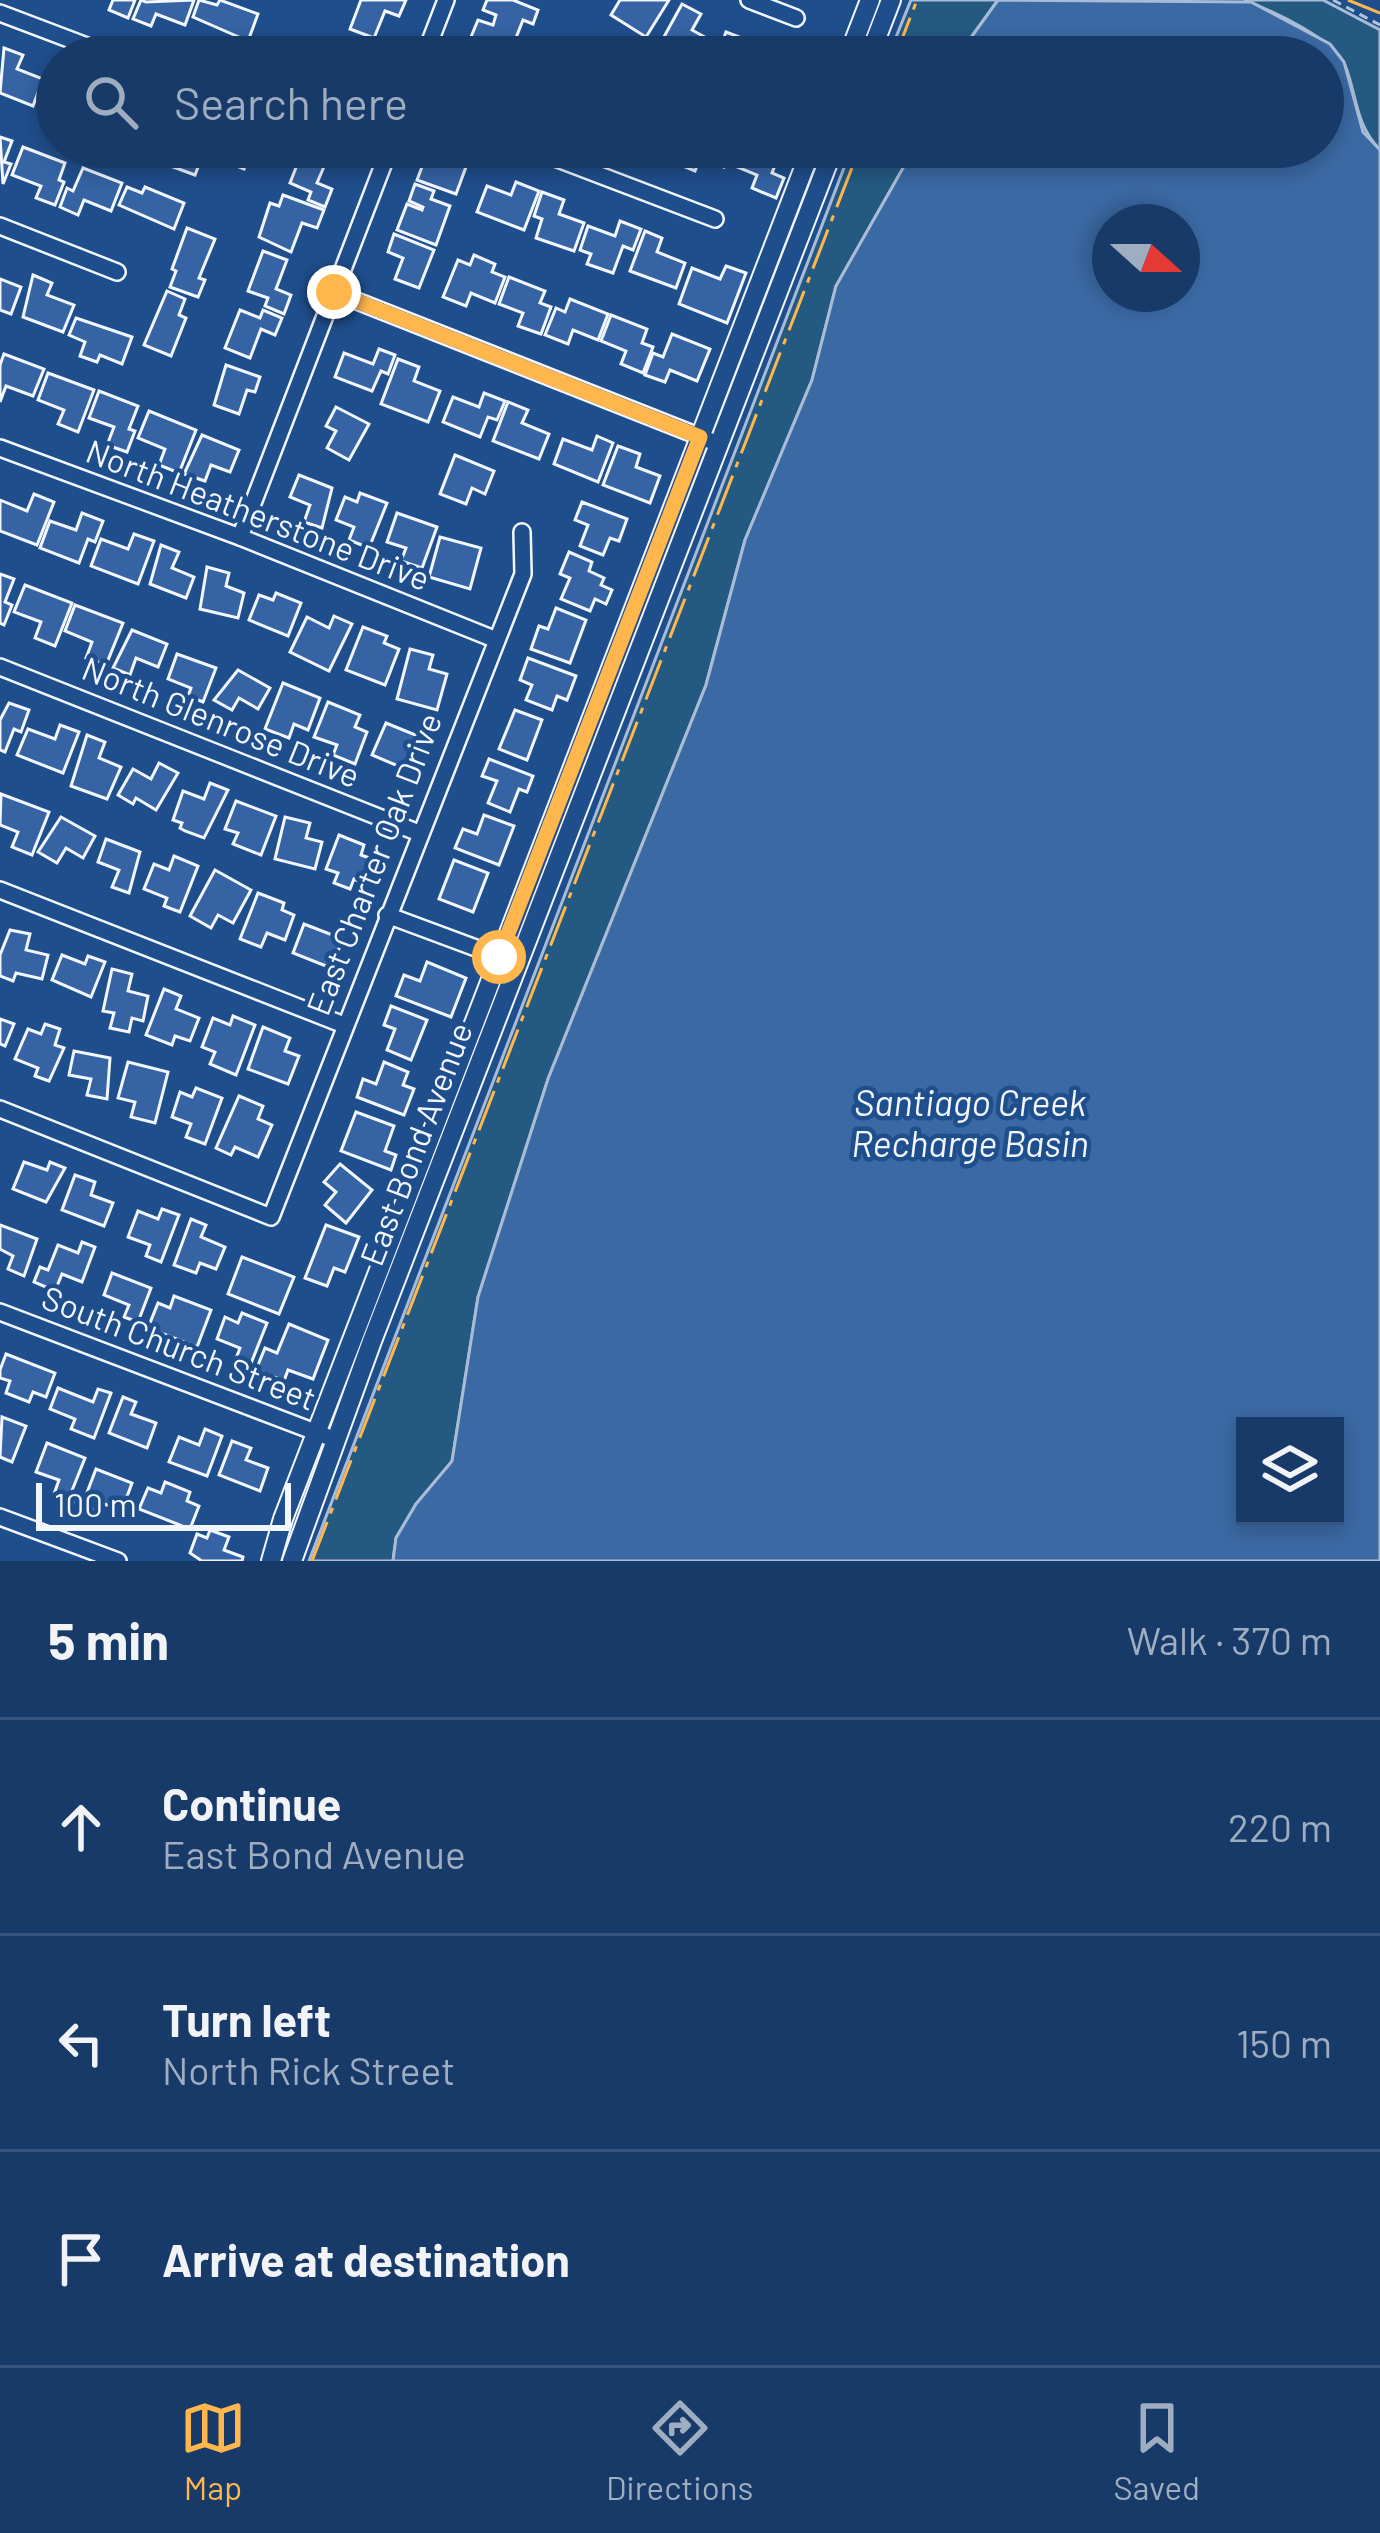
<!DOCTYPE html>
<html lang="en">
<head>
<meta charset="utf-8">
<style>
	:root { --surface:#173a69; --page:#244571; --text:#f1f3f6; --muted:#9eadc0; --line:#36547d; --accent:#ffb74d }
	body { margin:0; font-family:Barlow,sans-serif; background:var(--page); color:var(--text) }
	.controls { position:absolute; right:36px; bottom:36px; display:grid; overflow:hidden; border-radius:0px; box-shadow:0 6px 18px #0003 }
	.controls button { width:108px; height:108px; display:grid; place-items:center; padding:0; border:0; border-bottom:3px solid var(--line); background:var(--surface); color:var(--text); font:60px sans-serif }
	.compass { position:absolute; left:1092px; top:204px; width:108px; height:108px; border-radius:50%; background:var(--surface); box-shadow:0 6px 18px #0003; rotate:111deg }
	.scale { position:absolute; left:36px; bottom:30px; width:255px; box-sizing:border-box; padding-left:12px; border:6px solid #f2f6ff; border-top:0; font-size:33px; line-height:42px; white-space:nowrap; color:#f2f6ff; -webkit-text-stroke:9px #1f4e8c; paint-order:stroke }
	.stop { position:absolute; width:36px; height:36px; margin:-27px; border:9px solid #ffb74d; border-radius:50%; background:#fff }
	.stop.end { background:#ffb74d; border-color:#fff; box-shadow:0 3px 12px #0008 }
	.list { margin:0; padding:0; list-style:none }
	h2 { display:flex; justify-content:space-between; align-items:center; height:156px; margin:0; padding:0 48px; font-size:51px }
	h2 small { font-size:39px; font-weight:400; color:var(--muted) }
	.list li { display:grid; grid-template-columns:78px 1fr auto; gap:36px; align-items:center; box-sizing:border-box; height:216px; padding:0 48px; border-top:3px solid var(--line) }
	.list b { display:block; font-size:45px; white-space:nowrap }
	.list p { margin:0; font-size:39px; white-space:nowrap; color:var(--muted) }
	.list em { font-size:39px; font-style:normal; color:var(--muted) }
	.icon { flex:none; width:66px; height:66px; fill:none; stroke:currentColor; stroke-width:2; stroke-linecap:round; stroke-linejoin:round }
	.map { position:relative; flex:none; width:1380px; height:1561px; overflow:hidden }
	.search { position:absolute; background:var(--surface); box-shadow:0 6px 18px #0003; left:36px; right:36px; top:36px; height:132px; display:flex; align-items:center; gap:30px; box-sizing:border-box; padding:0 42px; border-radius:66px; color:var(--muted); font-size:45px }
	.sheet { height:804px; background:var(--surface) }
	nav { display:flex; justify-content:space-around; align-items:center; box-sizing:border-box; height:168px; border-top:3px solid var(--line); background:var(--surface); font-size:33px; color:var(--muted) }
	nav a { display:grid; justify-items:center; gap:6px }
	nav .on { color:var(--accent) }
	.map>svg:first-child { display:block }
</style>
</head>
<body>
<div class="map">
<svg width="1380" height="1561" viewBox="0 0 1380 1561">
	<rect width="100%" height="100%" fill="#1f4e8c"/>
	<g fill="#245a82" stroke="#a8bbd7" stroke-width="3">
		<path d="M911,0h87l-41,57h-69z"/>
		<path d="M1244,0h79l57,30v120c-26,-28 -22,-52 -35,-85 -12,-27 -73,-54 -101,-65z"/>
		<path d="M852,147h63l-79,139 -24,94 -67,160 -39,145 -158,394 -70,218 -26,165 -36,42 -20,34 -3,23h-84z"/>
	</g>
	<path fill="#3b69a3" stroke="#a8bbd7" stroke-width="3" fill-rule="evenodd" d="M998,0l253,2 79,42 14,18 19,70 17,18v1411h-987l3,-23 20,-34 36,-43 26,-164 70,-218 158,-394 39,-145 67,-160 24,-94 79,-139h408v-90h-366zM1110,222h72v72h-72zM1245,1426h90v90h-90z"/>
	<g fill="#3563a3" stroke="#f2f6ff" stroke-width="3">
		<path d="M113,0h22l-7,18 -19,-8z"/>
		<path d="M141,0l5,2 48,-2 -9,25 -29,-11 -5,12 -18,-7z"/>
		<path d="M199,0l18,5 3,-5 38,14 -10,27 -55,-24z"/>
		<path d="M361,0h45l-7,16 -14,-5 -11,27 -24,-9z"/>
		<path d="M487,0h26l25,10 -5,14 -10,-4 -13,33 -39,-16 7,-17 15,5 3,-10 -13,-5z"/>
		<path d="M620,0h49l-23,37 -35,-22z"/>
		<path d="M682,4l19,10 -9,16 20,11 -9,16h-23l-21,-11z"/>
		<path d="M726,32l16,6 -5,13 16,6h-36z"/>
		<path d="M345,39l24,9 -3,9h-28z"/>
		<path d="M261,41l26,11 -2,5h-30z"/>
		<path d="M469,41l40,16h-46z"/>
		<path d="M4,48l19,7 -6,14 26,10 -10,27 -33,-13z"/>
		<path d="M51,80l6,3v31l-17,-7z"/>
		<path d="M0,137l12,4 -8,21 7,2 -8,20z"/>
		<path d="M23,147l42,16 -6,17 5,2 -9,23 -19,-7 5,-12 -29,-11z"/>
		<path d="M143,147h57l5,2 -10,26 -38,-14 2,-7z"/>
		<path d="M222,147h30l-8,22 -27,-11z"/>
		<path d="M304,147l25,8 -12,28 15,6 -7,18 -17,-7 3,-8 -21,-9z"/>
		<path d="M434,147h14l22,9 -14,38 -39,-14 8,-21 13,6 3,-6 -10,-4z"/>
		<path d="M647,147h25l-5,13 -22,-9z"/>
		<path d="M678,147h54l-8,20 -24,-9 -5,13 -22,-9z"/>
		<path d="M736,147h34l10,6 -8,20 12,5 -8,20 -24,-10 5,-13 -27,-11z"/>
		<path d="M83,168l39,15 -11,28 -27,-11 -6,15 -18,-8 7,-19 6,3z"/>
		<path d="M516,182l23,9 -15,39 -47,-18 10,-26 24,9z"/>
		<path d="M415,184l19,7 -3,8 19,7 -14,39 -39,-15 10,-26 15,6 1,-3 -14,-6z"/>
		<path d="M127,187l15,6 3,-6 39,16 -10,26 -55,-24z"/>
		<path d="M542,192l22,8 -5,14 25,9 -10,28 -38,-13 6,-19 -8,-3z"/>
		<path d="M283,195l41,15 -7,18 -15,-5 -11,29 -32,-15 11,-34 9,3z"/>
		<path d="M620,221l21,8 -8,21 -10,-4 -10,27 -26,-9 4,-10 -11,-4 8,-24 27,10z"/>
		<path d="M187,228l28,11 -16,39 6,2 -7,17 -28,-10 6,-16 -4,-2z"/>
		<path d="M645,231l17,7 -5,14 28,11 -9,25 -46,-17z"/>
		<path d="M394,234l40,16 -15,38 -24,-9 8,-21 -15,-6z"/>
		<path d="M263,251l24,9 -11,29 15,6 -7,19 -19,-8 3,-8 -20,-7z"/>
		<path d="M474,255l21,9 -3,8 13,5 -10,26 -24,-10 -5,13 -23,-9 15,-37 12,5z"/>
		<path d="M726,266l20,7 -19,50 -48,-19 13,-36 28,11z"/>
		<path d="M33,275l19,8 -5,12 27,10 -11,27 -40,-15z"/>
		<path d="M509,277l36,14 -5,12 11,4 -10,27 -23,-8 5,-13 -24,-9z"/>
		<path d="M0,279l21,8 -10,27 -11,-4z"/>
		<path d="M167,291l18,8 -6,16 7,3 -15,38 -27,-11z"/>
		<path d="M570,299l38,15 -10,26 -25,-10 -5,14 -23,-9 11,-27 9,4z"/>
		<path d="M240,310l20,8 3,-8 19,8 -7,17 -14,-6 -11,29 -25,-10z"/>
		<path d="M611,315l36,14 -5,14 11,4 -10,26 -22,-9 5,-13 -25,-10z"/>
		<path d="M76,318l56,19 -10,27 -22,-9 -3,7 -17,-6 5,-14 -16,-7z"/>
		<path d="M672,334l38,15 -13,32 -27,-11 -5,12 -20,-7 8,-22 10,4z"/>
		<path d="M379,349l16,6 -7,19 -7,-3 -9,20 -37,-14 9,-24 29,11z"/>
		<path d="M4,354l40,15 -11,27 -27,-10 -6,16v-37z"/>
		<path d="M398,359l21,8 -5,14 26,10 -12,31 -47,-18z"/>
		<path d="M226,365l34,12 -5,15 -8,-2 -8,24 -25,-9z"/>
		<path d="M48,373l46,17 -16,42 -20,-8 6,-14 -26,-10z"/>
		<path d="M99,391l39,15 -9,23 6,2 -8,21 -20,-7 7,-18 -25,-9z"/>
		<path d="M484,393l21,8 -8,19 -9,-3 -8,20 -37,-15 10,-25 26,10z"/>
		<path d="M508,402l20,8 -6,13 27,11 -10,25 -46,-18z"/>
		<path d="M336,407l33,17 -20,36 -22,-12 9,-17 -10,-5z"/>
		<path d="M149,411l47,19 -17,43 -20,-8 6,-16 -27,-11z"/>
		<path d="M202,435l37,15 -9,22 -19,-7 -6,16 -21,-7z"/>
		<path d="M597,436l16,7 -15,39 -44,-18 9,-25 29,11z"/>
		<path d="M618,446l22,8 -4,13 24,9 -10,27 -47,-18z"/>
		<path d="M455,455l39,16 -9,23 -13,-6 -6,16 -26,-10z"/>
		<path d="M299,475l33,13 -10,40 -18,-6 6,-17 -20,-8z"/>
		<path d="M360,493l27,10 -18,45 -20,-8 5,-13 -18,-7 9,-23 12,5z"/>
		<path d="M34,494l20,8 -17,43 -37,-14v-31l27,11z"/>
		<path d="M582,502l45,17 -8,22 -9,-3 -7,17 -23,-9 8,-21 -13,-5z"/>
		<path d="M82,513l21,8 -8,21 -7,-3 -9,24 -39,-15 10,-27 26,9z"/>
		<path d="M397,513l40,14 -15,41 -21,-7 5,-13 -19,-6z"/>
		<path d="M134,534l20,7 -16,43 -47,-18 10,-27 27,10z"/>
		<path d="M440,537l41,11 -11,41 -41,-12z"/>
		<path d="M161,545l18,7 -7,16 22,9 -8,21 -36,-14z"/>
		<path d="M569,552l23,10 -3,9 15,7 -3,7 11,5 -6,14 -11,-5 -5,12 -29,-12 9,-21 -10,-4z"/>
		<path d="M207,567l22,6 -3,13 18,7 -6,25 -38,-9z"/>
		<path d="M0,574l14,5 -9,23 7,3 -8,20 -4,-2z"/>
		<path d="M25,585l47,18 -17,43 -20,-8 6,-16 -27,-10z"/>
		<path d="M276,593l25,10 -13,33 -39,-16 10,-25 14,5z"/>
		<path d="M75,605l48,18 -17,42 -20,-7 6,-16 -27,-11z"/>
		<path d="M556,608l30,12 -16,43 -39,-14 8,-23 9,3z"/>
		<path d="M334,616l18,8 -23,47 -39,-19 17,-35 22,11z"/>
		<path d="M363,627l24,9 -3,7 15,6 -14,36 -39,-15z"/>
		<path d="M132,630l35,14 -9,23 -22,-9 -6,17 -17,-7z"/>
		<path d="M410,649l23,6 -4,14 18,5 -10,36 -40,-11z"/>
		<path d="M177,654l39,14 -13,34 -15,-6 3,-8 -23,-9z"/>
		<path d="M528,658l48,18 -9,24 -10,-4 -5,14 -26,-10 6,-15 -12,-5z"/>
		<path d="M238,670l32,18 -12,21 -19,-11 -7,12 -18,-10z"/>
		<path d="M283,683l37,15 -12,32 -14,-6 -5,14 -24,-9z"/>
		<path d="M328,702l32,13 -5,12 12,5 -12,32 -22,-9 4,-10 -23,-8z"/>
		<path d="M9,703l20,7 -8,22 -7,-3 -9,23 -5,-2v-30z"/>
		<path d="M515,710l27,10 -15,40 -28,-11z"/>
		<path d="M386,723l37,15 -13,33 -38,-16z"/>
		<path d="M60,725l19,7 -16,41 -46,-18 11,-26 27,10z"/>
		<path d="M87,735l18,7 -6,16 22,9 -14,32 -36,-13z"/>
		<path d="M489,759l44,17 -6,16 -8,-3 -9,23 -22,-9 9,-22 -15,-5z"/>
		<path d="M159,763l19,10 -22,37 -20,-12 -3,6 -15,-9 15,-26 18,10z"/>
		<path d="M210,783l18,7 -24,48 -19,-7 -5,-3 2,-5 -9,-3 10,-29 21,8z"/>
		<path d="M1,794l48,18 -17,43 -20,-8 6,-15 -18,-7z"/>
		<path d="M236,801l40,15 -15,39 -28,-11 5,-11 -13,-4z"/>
		<path d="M484,815l30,11 -15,39 -44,-17 8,-19 14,5z"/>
		<path d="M61,817l34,19 -12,22 -17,-10 -9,15 -19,-11z"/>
		<path d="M285,817l25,6 -4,15 16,4 -7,27 -40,-10z"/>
		<path d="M339,835l25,10 -3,10 14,5 -9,24 -12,-5 -4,10 -16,-6 4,-10 -12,-4z"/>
		<path d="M106,839l34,13 -11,41 -17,-6 7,-17 -21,-8z"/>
		<path d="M174,856l24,10 -18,46 -16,-6 3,-8 -23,-9 10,-25 15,6z"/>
		<path d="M454,860l34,13 -15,39 -34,-13z"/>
		<path d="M215,870l36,20 -18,33 -15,-8 -7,13 -21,-12z"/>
		<path d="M258,893l26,10 -2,7 12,5 -9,25 -18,-7 -6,14 -21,-8z"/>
		<path d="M304,924l39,15 -12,29 -38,-15z"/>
		<path d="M10,930l20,4 -4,16 22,5 -6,24 -26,-6 -3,8 -13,-5v-21z"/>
		<path d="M62,955l23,9 3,-8 17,6 -14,35 -39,-17z"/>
		<path d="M427,962l39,16 -15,39 -55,-21 8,-21 16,6z"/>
		<path d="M112,969l20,5 -4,17 20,5 -5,25 -11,-3 -3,14 -19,-4 4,-15 -11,-2z"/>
		<path d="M164,989l17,7 -5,13 23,9 -9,23 -15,-5 -3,9 -26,-10z"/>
		<path d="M391,1006l36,14 -16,40 -24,-10 8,-21 -11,-4z"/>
		<path d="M233,1016l22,9 -19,50 -26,-11 5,-12 -13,-5 11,-29 17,7z"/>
		<path d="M0,1019l14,5 -9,22 -5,-2z"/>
		<path d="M45,1024l15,5 -5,16 9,3 -15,33 -14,-5 3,-8 -23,-9 13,-30 13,5z"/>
		<path d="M263,1027l27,11 -5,13 14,5 -11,28 -40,-15z"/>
		<path d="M74,1051l36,7 -3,41 -20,-4 4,-16 -22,-4z"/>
		<path d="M128,1062l40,10 -13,51 -24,-6 4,-15 -17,-4z"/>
		<path d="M384,1062l24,10 -5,13 11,4 -10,26 -47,-18 6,-18 13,5z"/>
		<path d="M196,1088l26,10 -17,46 -19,-7 5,-13 -19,-7 8,-25 12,5z"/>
		<path d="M239,1096l24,10 -5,13 14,6 -14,32 -23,-10 -4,8 -15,-7z"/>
		<path d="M356,1112l38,14 -9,25 11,4 -5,15 -50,-19z"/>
		<path d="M24,1162l23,8 3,-8 15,6 -19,34 -33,-13z"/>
		<path d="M340,1164l32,26 -26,33 -21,-18 11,-13 -12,-10z"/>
		<path d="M75,1175l20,7 -4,13 22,8 -9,23 -42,-16z"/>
		<path d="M162,1209l17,6 -18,47 -15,-6 4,-11 -22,-8 10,-26 20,8z"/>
		<path d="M191,1219l15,6 -5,12 24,10 -9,22 -16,-6 -4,10 -22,-8z"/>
		<path d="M0,1225l37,14 -13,37 -16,-7 5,-13 -13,-7z"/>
		<path d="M326,1225l33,12 -14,35 -11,-4 -7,18 -22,-8z"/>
		<path d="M82,1242l13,5 -13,35 -20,-8 -7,17 -21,-9 6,-15 8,3 10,-25 20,8z"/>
		<path d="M242,1257l52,20 -15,37 -51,-20z"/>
		<path d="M112,1273l39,15 -13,34 -14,-5 5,-12 -25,-10z"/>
		<path d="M174,1296l37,14 -14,37 -49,-19 10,-25 12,5z"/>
		<path d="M242,1313l25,10 -17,43 -15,-5 5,-13 -23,-9 8,-22 13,6z"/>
		<path d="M289,1324l39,16 -15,39 -25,-9 -4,11 -28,-11 9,-22 12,5z"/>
		<path d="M6,1354l49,19 -9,24 -13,-5 -4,10 -23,-9 4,-12 -10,-3v-8z"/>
		<path d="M58,1388l35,14 5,-13 13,4 -17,45 -23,-9 4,-10 -25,-10z"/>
		<path d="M123,1397l13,5 -5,12 25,9 -9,25 -38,-15z"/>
		<path d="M2,1417l24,9 -14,36 -12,-5z"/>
		<path d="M205,1429l17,7 -15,40 -38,-14 10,-25 20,8z"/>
		<path d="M232,1441l19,7 -5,12 22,8 -8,23 -41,-16z"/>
		<path d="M47,1443l38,15 -16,40 14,5 13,-34 36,14 -10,27 -21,-7 -3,8 -44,-17 5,-14 -23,-8z"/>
		<path d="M165,1482l25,10 -3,9 12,5 -9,23 -51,-20 9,-21 13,5z"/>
		<path d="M210,1530l19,7 -5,13 19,7 -1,4h-40l-12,-8 7,-19 10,4z"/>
	</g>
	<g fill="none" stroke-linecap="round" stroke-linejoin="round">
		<g stroke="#f2f6ff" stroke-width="20">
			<g id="minor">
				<path d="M749,0l47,18"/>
				<path d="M0,13l116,44"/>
				<path d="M424,57l22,-57"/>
				<path d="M526,147l189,72"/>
				<path d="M0,226l117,46"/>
				<path d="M334,292l377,149"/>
				<path d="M0,448l240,89 254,102"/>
				<path d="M240,537l150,-390"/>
				<path d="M0,667l419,166"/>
				<path d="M0,890l344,135"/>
				<path d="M387,915l121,45"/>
				<path d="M0,1109l271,108 252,-643 -1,-42"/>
				<path d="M0,1312l336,128"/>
				<path d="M0,1517l118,44"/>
			</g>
		</g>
		<g stroke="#f2f6ff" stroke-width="22">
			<g id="tertiary">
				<path d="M848,57l22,-57"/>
				<path d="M869,57l22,-57"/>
				<path d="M271,1561l12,-42 529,-1372"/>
				<path d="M292,1561l80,-220 462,-1194"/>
			</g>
		</g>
		<path stroke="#b3c4dc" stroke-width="3" stroke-dasharray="9 6" stroke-linecap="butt" d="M1333,0l47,25"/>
		<use href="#minor" stroke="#1f4e8c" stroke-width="15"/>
		<use href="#tertiary" stroke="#1f4e8c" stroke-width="18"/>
		<g stroke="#ffb74d" stroke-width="3" stroke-dasharray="42 9 6 9" stroke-linecap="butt">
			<path d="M1348,0l32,13"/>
			<path d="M895,57l22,-57"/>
			<path d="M312,1561l548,-1414"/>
		</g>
	</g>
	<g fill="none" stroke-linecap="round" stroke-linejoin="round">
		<path stroke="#ffb74d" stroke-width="15" d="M334,292l366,145 -201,520"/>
	</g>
	<g text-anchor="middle" stroke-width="9" stroke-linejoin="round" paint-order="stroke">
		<g font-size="33" fill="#f2f6ff" stroke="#1f4e8c">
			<text transform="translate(258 515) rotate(21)" y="12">North Heatherstone Drive</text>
			<text transform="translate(221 722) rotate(22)" y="12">North Glenrose Drive</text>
			<text transform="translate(374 864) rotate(-69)" y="12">East Charter Oak Drive</text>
			<text transform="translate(416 1144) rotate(-69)" y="12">East Bond Avenue</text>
			<text transform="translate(179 1348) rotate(21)" y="12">South Church Street</text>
		</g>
		<g font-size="36" font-style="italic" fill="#f2f6ff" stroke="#1f4e8c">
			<text x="970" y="1116">Santiago Creek<tspan x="970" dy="41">Recharge Basin</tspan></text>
		</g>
	</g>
</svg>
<div class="controls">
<button><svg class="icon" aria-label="layers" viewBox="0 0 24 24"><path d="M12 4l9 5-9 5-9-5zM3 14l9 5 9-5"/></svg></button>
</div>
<svg class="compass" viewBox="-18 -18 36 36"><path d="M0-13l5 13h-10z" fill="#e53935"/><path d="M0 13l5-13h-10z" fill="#9eadc0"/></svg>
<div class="scale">100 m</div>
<div class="stop" style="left:499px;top:957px"></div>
<div class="stop end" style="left:334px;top:292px"></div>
<div class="search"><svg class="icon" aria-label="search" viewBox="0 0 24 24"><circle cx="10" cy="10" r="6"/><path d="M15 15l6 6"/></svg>Search here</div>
</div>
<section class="sheet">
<h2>5 min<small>Walk · 370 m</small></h2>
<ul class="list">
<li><svg class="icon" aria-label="ahead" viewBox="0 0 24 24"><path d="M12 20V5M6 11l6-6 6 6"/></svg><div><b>Continue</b><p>East Bond Avenue</p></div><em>220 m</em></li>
<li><svg class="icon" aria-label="left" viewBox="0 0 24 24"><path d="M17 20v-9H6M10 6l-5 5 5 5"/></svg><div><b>Turn left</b><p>North Rick Street</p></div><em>150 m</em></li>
<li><svg class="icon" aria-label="arrive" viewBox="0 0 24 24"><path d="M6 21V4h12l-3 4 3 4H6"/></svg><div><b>Arrive at destination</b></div></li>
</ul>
</section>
<nav>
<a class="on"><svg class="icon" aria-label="map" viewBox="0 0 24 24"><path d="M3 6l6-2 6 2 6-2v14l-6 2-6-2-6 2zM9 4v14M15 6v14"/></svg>Map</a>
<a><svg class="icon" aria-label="directions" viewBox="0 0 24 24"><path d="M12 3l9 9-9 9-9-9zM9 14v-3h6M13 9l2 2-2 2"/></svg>Directions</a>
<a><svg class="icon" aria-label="saved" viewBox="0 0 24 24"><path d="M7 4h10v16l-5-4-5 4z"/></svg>Saved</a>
</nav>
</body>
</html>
